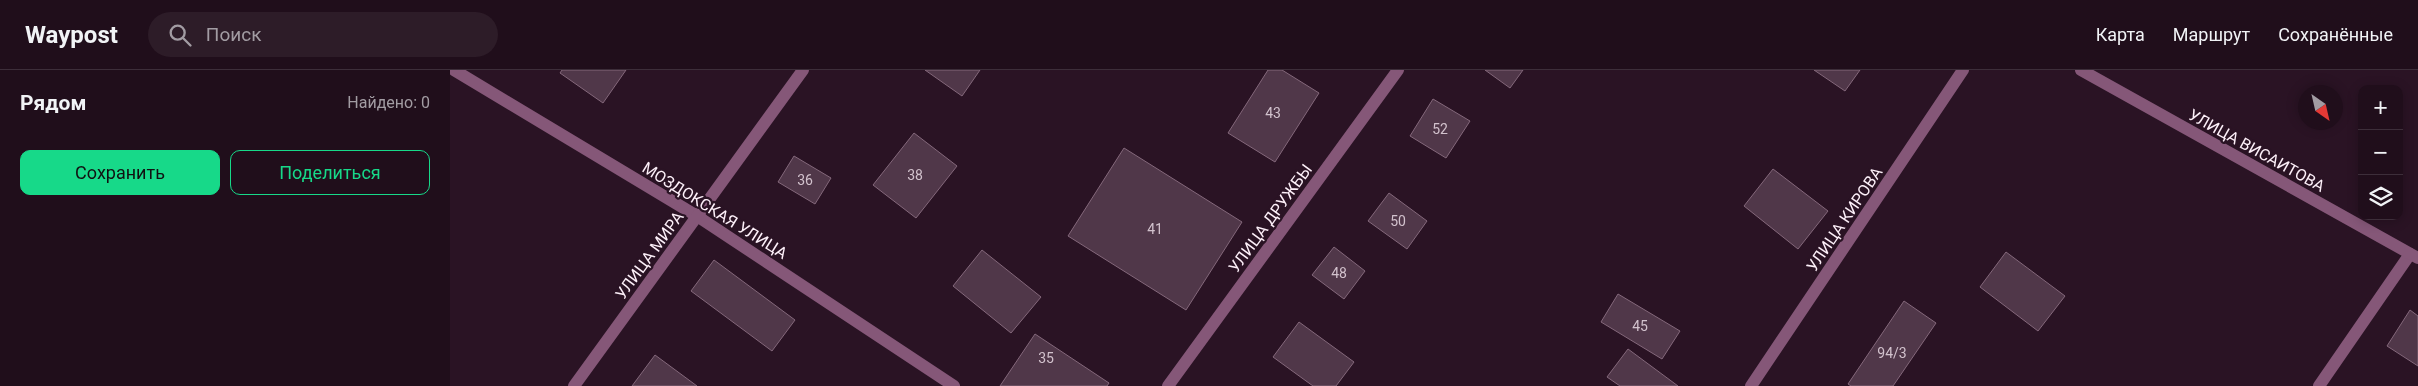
<!DOCTYPE html>
<html lang="ru">
<head>
<meta charset="utf-8">
<style>
	:root { --surface:#200e1b; --page:#2d1c28; --text:#f1f3f6; --muted:#a29ca3; --line:#3d2e3a; --accent:#17d989 }
	body { margin:0; font-family:Roboto,sans-serif; background:var(--page); color:var(--text) }
	.controls { position:absolute; right:15px; top:15px; display:grid; overflow:hidden; border-radius:10px; box-shadow:0 2px 12px #0003 }
	.controls button { width:45px; height:45px; display:grid; place-items:center; padding:0; border:0; border-bottom:1px solid var(--line); background:var(--surface); color:var(--text); font:25px sans-serif }
	.compass { position:absolute; left:1848px; top:15px; width:45px; height:45px; border-radius:50%; background:var(--surface); box-shadow:0 2px 12px #0003; rotate:146deg }
	.list { margin:0; padding:0; list-style:none }
	h2 { display:flex; justify-content:space-between; align-items:center; height:65px; margin:0; padding:0 20px; font-size:21px }
	h2 small { font-size:16px; font-weight:400; color:var(--muted) }
	.actions { display:flex; gap:10px; padding:15px 20px }
	.actions a { flex:1; padding:11px 0; border:1px solid var(--accent); border-radius:10px; text-align:center; font-size:18px; color:var(--accent) }
	.actions .main { background:var(--accent); color:#111 }
	.icon { flex:none; width:28px; height:28px; fill:none; stroke:currentColor; stroke-width:2; stroke-linecap:round; stroke-linejoin:round }
	.map { position:relative; flex:none; width:1968px; height:316px; overflow:hidden }
	header { display:flex; align-items:center; gap:30px; box-sizing:border-box; height:70px; padding:0 25px; background:var(--surface); border-bottom:1px solid var(--line) }
	header strong { font-size:24px }
	nav { display:flex; gap:28px; margin-inline-start:auto; font-size:18px }
	.search { width:350px; height:45px; background:var(--page); display:flex; align-items:center; gap:12px; box-sizing:border-box; padding:0 18px; border-radius:28px; color:var(--muted); font-size:19px }
	main { display:flex }
	aside { flex:1; background:var(--surface) }
	.map>svg:first-child { display:block }
</style>
</head>
<body>
<header>
<strong>Waypost</strong>
<div class="search"><svg class="icon" aria-label="search" viewBox="0 0 24 24"><circle cx="10" cy="10" r="6"/><path d="M15 15l6 6"/></svg>Поиск</div>
<nav><a>Карта</a><a>Маршрут</a><a>Сохранённые</a></nav>
</header>
<main>
<aside>
<h2>Рядом<small>Найдено: 0</small></h2>
<ul class="list">
</ul>
<div class="actions"><a class="main">Сохранить</a><a>Поделиться</a></div>
</aside>
<div class="map">
<svg width="1968" height="316" viewBox="0 0 1968 316">
	<rect width="100%" height="100%" fill="#2a1324"/>
	<g fill="#503749" stroke="#84687b">
		<path d="M112,0h64l-23,33 -43,-30z"/>
		<path d="M475,0h55l-18,26z"/>
		<path d="M818,0h14l37,23 -44,69 -47,-29z"/>
		<path d="M1035,0h38l-13,18z"/>
		<path d="M1364,0h46l-15,21z"/>
		<path d="M983,29l37,22 -24,37 -36,-22z"/>
		<path d="M464,63l43,33 -41,52 -43,-33z"/>
		<path d="M674,78l118,74 -56,88 -118,-74z"/>
		<path d="M344,86l37,22 -16,26 -37,-22z"/>
		<path d="M1323,99l55,42 -30,38 -54,-43z"/>
		<path d="M939,123l38,28 -20,28 -39,-28z"/>
		<path d="M884,177l31,24 -21,28 -32,-24z"/>
		<path d="M532,180l59,47 -30,36 -58,-47z"/>
		<path d="M1556,182l59,44 -27,35 -58,-44z"/>
		<path d="M264,190l81,60 -23,31 -81,-60z"/>
		<path d="M1168,224l62,37 -18,28 -61,-37z"/>
		<path d="M1454,231l32,22 -43,63h-42l-3,-2z"/>
		<path d="M1960,240l8,6v50l-31,-20z"/>
		<path d="M849,252l55,40 -18,24h-23l-40,-29z"/>
		<path d="M585,264l74,49 -2,3h-107z"/>
		<path d="M1178,279l50,37h-58l-13,-9z"/>
		<path d="M205,285l42,31h-65z"/>
	</g>
	<g fill="none" stroke-linecap="round" stroke-linejoin="round">
		<g stroke="#855778" stroke-width="12">
			<path d="M4,0l243,146 257,170"/>
			<path d="M124,316l229,-316"/>
			<path d="M718,316l230,-316"/>
			<path d="M1301,316l212,-316"/>
			<path d="M1869,316l91,-132"/>
		</g>
		<path stroke="#855778" stroke-width="12" d="M1631,0l337,188"/>
	</g>
	<g text-anchor="middle" stroke-width="4.5" stroke-linejoin="round" paint-order="stroke">
		<g font-size="14" fill="#d2c2cd">
			<text x="823" y="48">43</text>
			<text x="990" y="64">52</text>
			<text x="465" y="110">38</text>
			<text x="355" y="115">36</text>
			<text x="948" y="156">50</text>
			<text x="705" y="164">41</text>
			<text x="889" y="208">48</text>
			<text x="1190" y="261">45</text>
			<text x="1442" y="288">94/3</text>
			<text x="596" y="293">35</text>
		</g>
		<g font-size="16" fill="#fdf0f9" stroke="#2a1324">
			<text transform="translate(1807 80) rotate(29)" y="6">УЛИЦА ВИСАИТОВА</text>
			<text transform="translate(265 140) rotate(32)" y="6">МОЗДОКСКАЯ УЛИЦА</text>
			<text transform="translate(820 148) rotate(-54)" y="6">УЛИЦА ДРУЖБЫ</text>
			<text transform="translate(1394 149) rotate(-56)" y="6">УЛИЦА КИРОВА</text>
			<text transform="translate(199 185) rotate(-54)" y="6">УЛИЦА МИРА</text>
		</g>
	</g>
</svg>
<div class="controls">
<button>+</button>
<button>−</button>
<button><svg class="icon" aria-label="layers" viewBox="0 0 24 24"><path d="M12 4l9 5-9 5-9-5zM3 14l9 5 9-5"/></svg></button>
</div>
<svg class="compass" viewBox="-18 -18 36 36"><path d="M0-13l5 13h-10z" fill="#e53935"/><path d="M0 13l5-13h-10z" fill="#a29ca3"/></svg>
</div>
</main>
</body>
</html>
